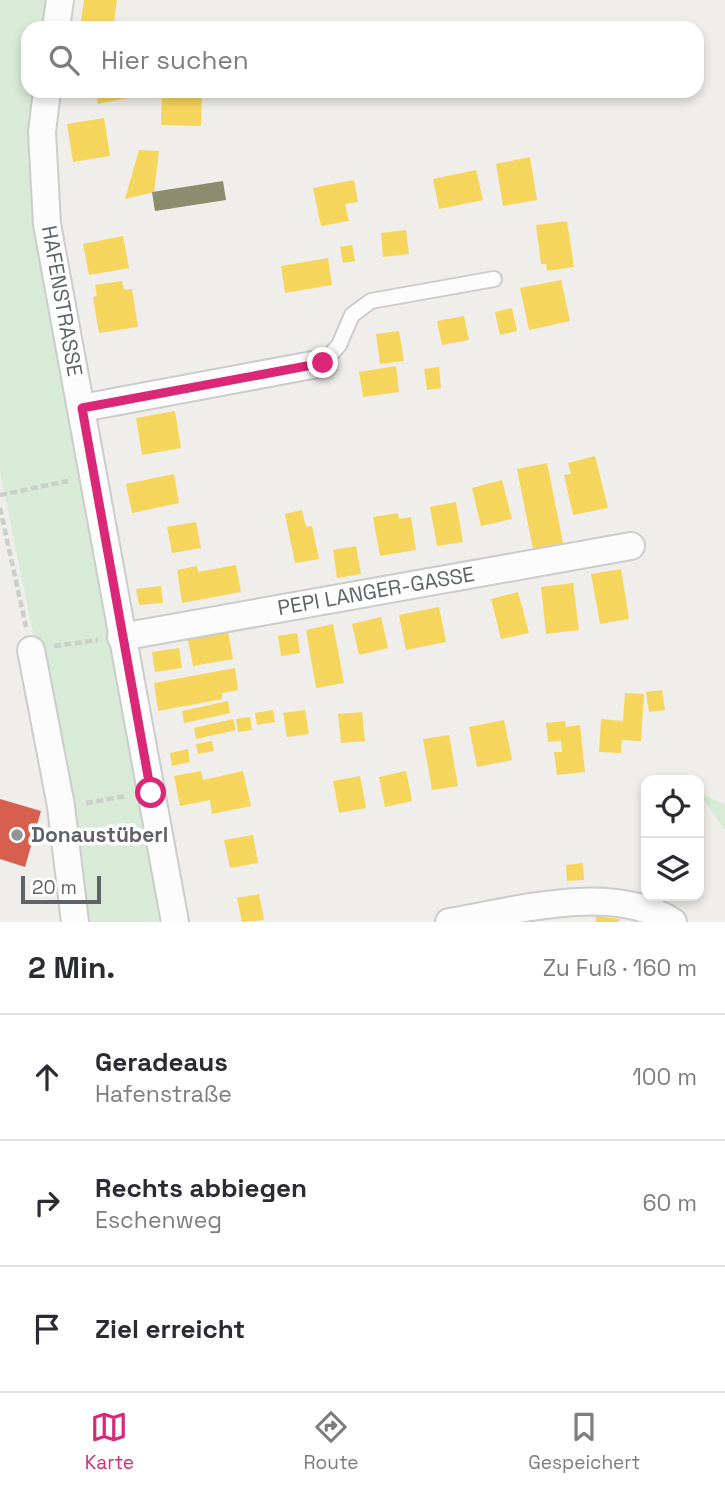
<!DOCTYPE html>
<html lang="de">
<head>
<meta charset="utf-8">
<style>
	:root { --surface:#fff; --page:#f2f2f3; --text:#2b2b33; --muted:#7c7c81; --line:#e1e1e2; --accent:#db2777 }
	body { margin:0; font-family:"Space Grotesk",sans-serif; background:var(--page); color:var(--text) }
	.controls { position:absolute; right:21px; bottom:21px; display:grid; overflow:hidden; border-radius:14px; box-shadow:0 4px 10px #0003 }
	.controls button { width:63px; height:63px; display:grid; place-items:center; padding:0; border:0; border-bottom:2px solid var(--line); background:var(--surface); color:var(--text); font:35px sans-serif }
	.scale { position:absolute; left:21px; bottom:18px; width:80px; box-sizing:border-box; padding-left:7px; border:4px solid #5f6368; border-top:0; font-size:19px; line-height:24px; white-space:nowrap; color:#5f6368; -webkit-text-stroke:5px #fff; paint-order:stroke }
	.stop { position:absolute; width:21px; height:21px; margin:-16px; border:5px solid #db2777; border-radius:50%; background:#fff }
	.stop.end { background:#db2777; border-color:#fff; box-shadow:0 2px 7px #0008 }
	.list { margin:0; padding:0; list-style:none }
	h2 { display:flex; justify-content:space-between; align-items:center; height:91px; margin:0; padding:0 28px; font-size:30px }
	h2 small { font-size:23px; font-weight:400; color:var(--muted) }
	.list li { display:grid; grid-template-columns:46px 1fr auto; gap:21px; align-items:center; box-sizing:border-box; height:126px; padding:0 28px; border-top:2px solid var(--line) }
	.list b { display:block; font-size:26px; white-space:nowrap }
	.list p { margin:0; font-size:23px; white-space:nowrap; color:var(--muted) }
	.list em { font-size:23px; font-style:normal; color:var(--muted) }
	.icon { flex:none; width:38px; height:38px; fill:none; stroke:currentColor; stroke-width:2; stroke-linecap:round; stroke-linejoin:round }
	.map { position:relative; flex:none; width:725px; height:922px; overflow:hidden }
	.search { position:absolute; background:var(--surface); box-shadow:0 4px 10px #0003; left:21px; right:21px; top:21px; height:77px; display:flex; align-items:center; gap:18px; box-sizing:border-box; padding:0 24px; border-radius:21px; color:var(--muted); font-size:26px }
	.sheet { height:469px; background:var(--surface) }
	nav { display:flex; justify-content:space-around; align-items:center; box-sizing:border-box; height:98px; border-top:2px solid var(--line); background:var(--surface); font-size:19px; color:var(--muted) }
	nav a { display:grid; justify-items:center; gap:4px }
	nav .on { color:var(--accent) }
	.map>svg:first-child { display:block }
</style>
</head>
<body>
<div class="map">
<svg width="725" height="922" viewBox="0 0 725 922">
	<rect width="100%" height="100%" fill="#efeeea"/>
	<g fill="#d8ebd6">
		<path d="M0,0h52l-4,28h-20v63h11l126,831h-85l-13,-124 -67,-326z"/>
		<path d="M699,792l26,13v25l-26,-37z"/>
	</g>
	<g fill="#f6d55c">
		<path d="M84,0h33l-4,28h-33z"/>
		<path d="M95,91h36l1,6 -34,7z"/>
		<path d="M162,91h40l-1,35 -40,-1z"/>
		<path d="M104,118l6,38 -37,6 -6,-38z"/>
		<path d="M139,150l20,1 -5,41 -29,7z"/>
		<path d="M530,157l7,43 -34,6 -7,-42z"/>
		<path d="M476,170l7,30 -44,9 -6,-30z"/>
		<path d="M354,180l4,22 -13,2 4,17 -28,5 -8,-38z"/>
		<path d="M567,221l7,46 -27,4 -1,-7h-5l-5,-39z"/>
		<path d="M406,230l3,24 -26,3 -2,-24z"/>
		<path d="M123,236l6,32 -40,7 -6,-31z"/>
		<path d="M352,245l3,16 -12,2 -3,-16z"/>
		<path d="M328,258l4,27 -47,8 -4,-27z"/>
		<path d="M561,280l9,41 -41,9 -9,-42z"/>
		<path d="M122,281l2,9 8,-1 6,38 -39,6 -6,-36 4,-1 -2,-11z"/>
		<path d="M512,308l5,23 -17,4 -5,-23z"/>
		<path d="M464,316l5,24 -27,5 -5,-24z"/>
		<path d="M399,331l5,30 -24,3 -4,-30z"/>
		<path d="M396,366l3,26 -36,5 -4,-25z"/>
		<path d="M439,367l2,21 -14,2 -3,-21z"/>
		<path d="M175,411l6,37 -39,7 -6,-37z"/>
		<path d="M595,456l13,52 -35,7 -9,-40 7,-1 -3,-11z"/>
		<path d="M547,463l16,80 -30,6 -16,-80z"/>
		<path d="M174,474l5,29 -47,10 -6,-29z"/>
		<path d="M502,480l10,39 -31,7 -9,-38z"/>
		<path d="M456,502l7,40 -26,4 -7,-39z"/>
		<path d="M302,510l4,17 6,-1 7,33 -24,4 -10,-49z"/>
		<path d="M398,513l1,6 12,-2 5,33 -36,6 -7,-39z"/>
		<path d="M196,522l5,26 -29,5 -5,-26z"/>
		<path d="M356,546l5,28 -24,4 -4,-28z"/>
		<path d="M236,565l5,27 -59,11 -5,-33 20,-4 1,6z"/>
		<path d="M621,569l8,50 -29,5 -9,-50z"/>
		<path d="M573,583l6,47 -33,4 -5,-47z"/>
		<path d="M161,586l2,17 -24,2 -3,-16z"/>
		<path d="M518,592l11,41 -28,6 -10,-40z"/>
		<path d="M439,607l7,35 -40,8 -7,-35z"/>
		<path d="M381,617l7,31 -29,7 -7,-31z"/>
		<path d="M333,624l11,59 -28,5 -10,-58z"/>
		<path d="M228,631l5,28 -40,7 -5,-26z"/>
		<path d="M297,633l3,20 -19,3 -3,-20z"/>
		<path d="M179,648l3,20 -27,4 -3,-20z"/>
		<path d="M235,668l3,22 -16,3v6l-64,12 -4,-28z"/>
		<path d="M662,690l3,20 -16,2 -3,-20z"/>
		<path d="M625,693l19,1 -3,47 -19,-1 -1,13 -22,-1 2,-33 22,2z"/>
		<path d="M228,701l2,12 -46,10 -2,-12z"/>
		<path d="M273,710l2,12 -18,3 -2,-12z"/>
		<path d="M305,710l4,24 -22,3 -4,-24z"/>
		<path d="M362,712l3,29 -24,2 -3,-29z"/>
		<path d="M250,717l2,13 -14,2 -2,-13z"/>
		<path d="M233,719l3,11 -40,9 -2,-11z"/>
		<path d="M504,720l8,40 -35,7 -8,-40z"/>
		<path d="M565,721l1,6 14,-2 5,47 -28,3 -3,-23h8l-1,-11 -13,1 -2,-19z"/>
		<path d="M449,735l9,51 -26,4 -9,-51z"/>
		<path d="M212,741l2,10 -16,3 -2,-10z"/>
		<path d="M188,749l2,13 -18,4 -2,-13z"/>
		<path d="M201,771l2,9 40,-9 8,35 -39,8 -2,-14 -30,6 -6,-30z"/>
		<path d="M406,771l6,30 -27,6 -6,-30z"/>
		<path d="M360,776l6,32 -27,5 -6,-32z"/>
		<path d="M253,835l5,28 -28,5 -6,-28z"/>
		<path d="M583,863l1,17 -17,1 -1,-16z"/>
		<path d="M259,894l5,26 -22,2 -5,-24z"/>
		<path d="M596,916l24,3 -1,3h-23z"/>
	</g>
	<path fill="#d6604d" d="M0,799l41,12 -16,56 -25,-8z"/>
	<path fill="#8c8c6e" d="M223,181l3,19 -71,11 -3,-19z"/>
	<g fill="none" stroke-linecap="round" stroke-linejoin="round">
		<g stroke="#cbcccc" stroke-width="18">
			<path id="lane" d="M323,363l16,-18 13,-30 19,-14 123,-22"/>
		</g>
		<g stroke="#cbcccc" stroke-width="30">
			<g id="street">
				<path d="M56,28l4,-28"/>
				<path d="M47,91l-5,41 5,92 128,698"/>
				<path d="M82,408l241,-45"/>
				<path d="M121,637l510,-91"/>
				<path d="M31,650l30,156 14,116"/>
				<path d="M449,922c67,-11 163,-40 224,0"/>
			</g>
		</g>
		<g stroke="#cacfcc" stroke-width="4.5" stroke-dasharray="7 3.5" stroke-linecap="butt">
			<path d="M0,495l68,-14"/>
			<path d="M0,508l26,119"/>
			<path d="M54,646l44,-6"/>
			<path d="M86,803l40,-7"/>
		</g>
		<use href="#lane" stroke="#fdfcfc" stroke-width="14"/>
		<use href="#street" stroke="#fdfcfc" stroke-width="26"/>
	</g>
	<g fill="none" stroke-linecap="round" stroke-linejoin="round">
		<path stroke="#db2777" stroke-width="9" d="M151,793l-69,-385 241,-45"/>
	</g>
	<circle fill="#919496" stroke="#fff" stroke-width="2.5" cx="17" cy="835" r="7"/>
	<g text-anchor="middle" stroke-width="7" stroke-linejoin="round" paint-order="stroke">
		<g font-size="21" fill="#5f6368" stroke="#fff">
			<text transform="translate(62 301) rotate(80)" y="7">HAFENSTRASSE</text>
			<text transform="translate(376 591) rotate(-10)" y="7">PEPI LANGER-GASSE</text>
		</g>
		<g font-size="21" font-weight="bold" fill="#5f6368" stroke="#fff" text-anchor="start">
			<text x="31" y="842">Donaustüberl</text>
		</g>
	</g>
</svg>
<div class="controls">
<button><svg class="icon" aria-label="locate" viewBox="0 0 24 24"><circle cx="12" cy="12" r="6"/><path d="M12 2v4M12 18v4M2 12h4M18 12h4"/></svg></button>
<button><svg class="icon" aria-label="layers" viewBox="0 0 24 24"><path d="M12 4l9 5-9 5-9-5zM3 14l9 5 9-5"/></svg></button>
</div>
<div class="scale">20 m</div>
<div class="stop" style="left:151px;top:793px"></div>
<div class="stop end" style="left:323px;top:363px"></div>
<div class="search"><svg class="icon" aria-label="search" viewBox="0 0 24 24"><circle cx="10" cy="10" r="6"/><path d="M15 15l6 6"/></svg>Hier suchen</div>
</div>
<section class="sheet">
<h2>2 Min.<small>Zu Fuß · 160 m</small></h2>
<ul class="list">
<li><svg class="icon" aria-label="ahead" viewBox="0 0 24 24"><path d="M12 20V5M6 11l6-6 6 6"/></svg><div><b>Geradeaus</b><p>Hafenstraße</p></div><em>100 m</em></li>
<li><svg class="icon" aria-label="right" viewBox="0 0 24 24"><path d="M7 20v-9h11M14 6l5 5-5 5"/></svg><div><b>Rechts abbiegen</b><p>Eschenweg</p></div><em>60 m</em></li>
<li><svg class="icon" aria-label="arrive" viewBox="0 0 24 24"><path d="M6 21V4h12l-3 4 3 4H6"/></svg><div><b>Ziel erreicht</b></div></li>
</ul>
</section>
<nav>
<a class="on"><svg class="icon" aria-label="map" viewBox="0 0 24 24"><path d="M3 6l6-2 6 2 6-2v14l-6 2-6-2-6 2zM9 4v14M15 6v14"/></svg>Karte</a>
<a><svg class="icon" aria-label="directions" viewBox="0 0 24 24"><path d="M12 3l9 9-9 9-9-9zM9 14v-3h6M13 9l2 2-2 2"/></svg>Route</a>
<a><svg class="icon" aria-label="saved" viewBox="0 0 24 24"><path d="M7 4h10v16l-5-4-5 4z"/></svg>Gespeichert</a>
</nav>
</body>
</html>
